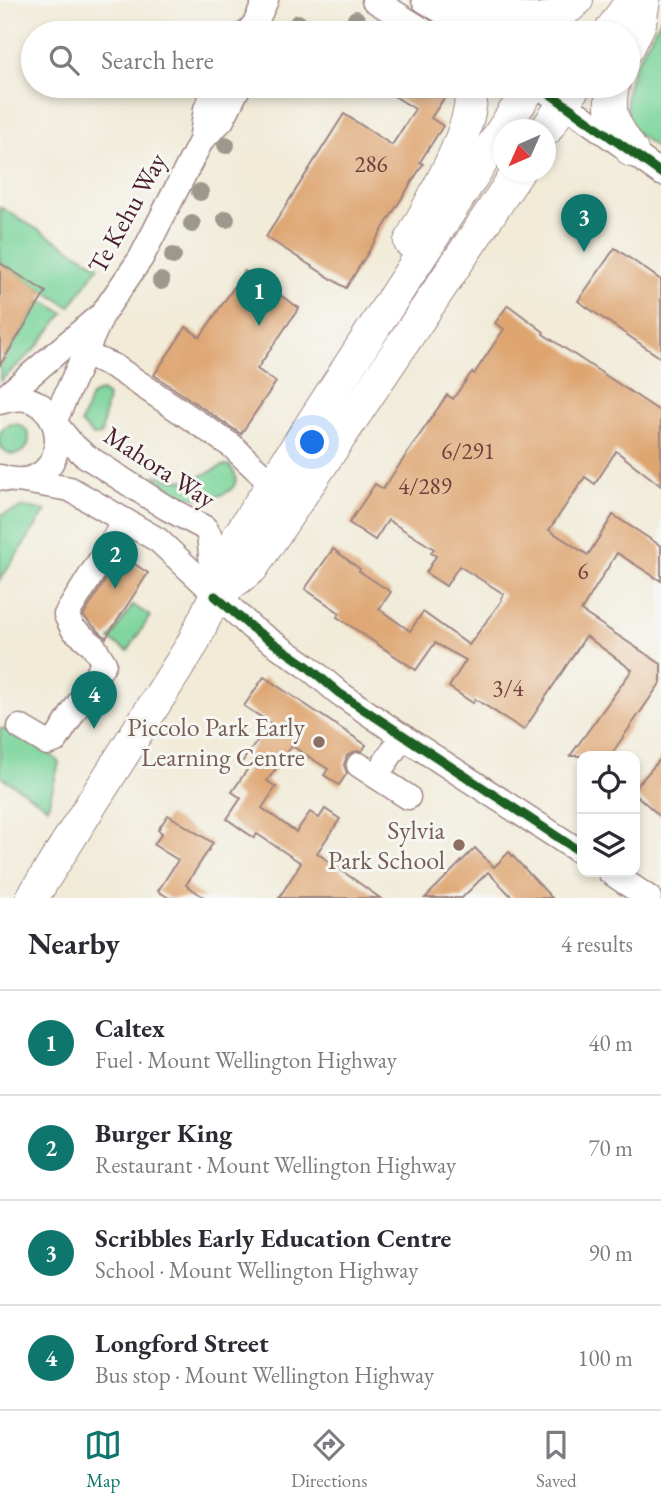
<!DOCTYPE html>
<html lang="en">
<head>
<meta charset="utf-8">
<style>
	:root { --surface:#fff; --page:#f7f7f7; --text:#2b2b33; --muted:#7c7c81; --line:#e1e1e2; --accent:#0f766e }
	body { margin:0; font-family:"EB Garamond",serif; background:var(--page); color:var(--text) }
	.controls { position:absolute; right:21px; bottom:21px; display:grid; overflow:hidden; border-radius:14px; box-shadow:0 4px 10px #0003 }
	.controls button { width:63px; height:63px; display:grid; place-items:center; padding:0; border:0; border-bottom:2px solid var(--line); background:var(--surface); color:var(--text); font:35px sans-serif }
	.compass { position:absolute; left:493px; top:119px; width:63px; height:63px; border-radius:50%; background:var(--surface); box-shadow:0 4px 10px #0003; rotate:225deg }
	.you { position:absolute; left:313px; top:443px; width:24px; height:24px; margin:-18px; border:5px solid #fff; border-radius:50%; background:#1a73e8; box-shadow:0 0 0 10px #1a73e833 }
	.badge { display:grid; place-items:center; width:46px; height:46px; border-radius:50%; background:var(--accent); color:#fff; font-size:23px; font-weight:700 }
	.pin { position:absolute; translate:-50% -58px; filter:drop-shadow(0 2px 4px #0008) }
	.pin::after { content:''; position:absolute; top:37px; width:24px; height:21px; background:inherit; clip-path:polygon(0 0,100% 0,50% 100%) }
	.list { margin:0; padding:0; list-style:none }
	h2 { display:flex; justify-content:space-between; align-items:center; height:91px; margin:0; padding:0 28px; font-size:30px }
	h2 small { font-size:23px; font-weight:400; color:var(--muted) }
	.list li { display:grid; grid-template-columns:46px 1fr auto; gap:21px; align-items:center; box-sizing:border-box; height:105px; padding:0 28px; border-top:2px solid var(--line) }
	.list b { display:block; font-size:26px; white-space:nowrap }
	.list p { margin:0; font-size:23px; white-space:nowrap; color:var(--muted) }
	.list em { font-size:23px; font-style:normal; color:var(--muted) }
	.icon { flex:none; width:38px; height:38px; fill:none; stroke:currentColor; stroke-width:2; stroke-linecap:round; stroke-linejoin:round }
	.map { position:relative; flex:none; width:661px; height:898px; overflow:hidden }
	.search { position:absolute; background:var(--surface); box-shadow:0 4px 10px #0003; left:21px; right:21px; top:21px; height:77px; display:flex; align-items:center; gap:18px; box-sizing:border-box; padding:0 24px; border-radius:38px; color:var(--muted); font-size:26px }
	.sheet { height:511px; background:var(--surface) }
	nav { display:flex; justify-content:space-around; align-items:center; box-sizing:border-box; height:98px; border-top:2px solid var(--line); background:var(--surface); font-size:19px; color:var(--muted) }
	nav a { display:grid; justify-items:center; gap:4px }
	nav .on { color:var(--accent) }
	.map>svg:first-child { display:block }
</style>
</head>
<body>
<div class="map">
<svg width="661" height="898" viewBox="0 0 661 898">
	<rect width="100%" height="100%" fill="#f6f6f2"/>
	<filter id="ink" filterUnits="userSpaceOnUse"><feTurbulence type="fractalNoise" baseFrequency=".0143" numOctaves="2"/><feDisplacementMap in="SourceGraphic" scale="14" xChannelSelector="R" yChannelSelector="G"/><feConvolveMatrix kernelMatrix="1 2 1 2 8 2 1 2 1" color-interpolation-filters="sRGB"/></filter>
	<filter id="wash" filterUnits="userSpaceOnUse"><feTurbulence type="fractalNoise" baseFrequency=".00686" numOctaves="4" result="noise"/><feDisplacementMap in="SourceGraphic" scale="28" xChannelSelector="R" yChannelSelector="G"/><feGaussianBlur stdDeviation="1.57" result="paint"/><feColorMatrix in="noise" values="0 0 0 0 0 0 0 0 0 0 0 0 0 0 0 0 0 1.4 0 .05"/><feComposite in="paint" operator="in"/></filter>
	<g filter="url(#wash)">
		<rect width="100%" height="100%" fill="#f1ebd8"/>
		<g fill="#79d49a" stroke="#627a62" stroke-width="2">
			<path d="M661,18v134l-22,-17 -10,-11 -3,-28 7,-27z"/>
			<path d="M0,207l99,59 -29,41 -70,-44z"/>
			<path d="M41,300l23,13 -29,36 -35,32v-16z"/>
			<path d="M101,391l7,5 -7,39 -8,1 -12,-13 10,-27z"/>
			<circle cx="14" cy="439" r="15"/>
			<path d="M225,465l5,1c20,25 -16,34 -36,32 -14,-1 -28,-13 -39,-20l1,-3c37,11 36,4 69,-10z"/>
			<path d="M25,507l21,4 -46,69v-65z"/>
			<path d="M133,605l17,11 -22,35 -18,-11z"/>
			<path d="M0,728c22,5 45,17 59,35l-11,44 -48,-31z"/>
		</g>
		<g id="blocks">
			<g fill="#dea571">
				<path d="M378,86h74l-21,32 12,8 -23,36 3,2 -77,124 -80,-51 78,-123 48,31 23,-36z"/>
				<path d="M615,248l46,32v78l-83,-57z"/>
				<path d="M0,263l46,29 -46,73z"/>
				<path d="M245,271l54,37 -42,61 19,13 -35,52 -87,-59 32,-48 14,10z"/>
				<path d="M508,305l36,27 -1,2 118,78v74l-45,-35 -21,33 -10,-7 -36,53 39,25 25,-40 48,31v35l-44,-28 -36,58 80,53v18l-51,74h-40l62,-86 -46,-34 -62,94 -49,-31 -2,4 -24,-16 17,-27 -31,-17 -19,27 -79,-53 3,-4 -35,-24 28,-40 27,20 -1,2 32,21 -12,17 31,22 13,-19 46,33 33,-45 -1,-2 3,-4 -45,-28 -13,20 -20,-13 10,-17 -5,-3 3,-4 -46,-29 -13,20 -26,-17 26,-39 8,5 64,-94 6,4 19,-27 2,2 30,-45 -9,-6z"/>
				<path d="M121,555l27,18 -42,65 -23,-22z"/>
				<path d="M264,677l102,68 -4,6 -9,1 -6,4 -3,9 3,8 -8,12 -15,-10 4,-6 -36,-23 -25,35 9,6 -14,21 34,24 14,-20 9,6 6,-9 15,10 -23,34 63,45h-101l22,-35 -44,-29 -3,4 -27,-19 14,-21 -9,-6 15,-22 -7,-5 30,-42 -26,-17z"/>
				<path d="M661,758v59l-26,-23v-6z"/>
				<path d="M168,815l45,28 -27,42 19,13h-36l-11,-7 20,-31 -24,-15 8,-12 -4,-3z"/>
				<path d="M475,848l19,19 15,-15 43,46h-39l-25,-26 -26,26h-37z"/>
			</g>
		</g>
	</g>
	<g filter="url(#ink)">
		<use href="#blocks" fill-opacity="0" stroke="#9e8582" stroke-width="2"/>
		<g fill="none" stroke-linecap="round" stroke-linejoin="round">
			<g stroke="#9e8582" stroke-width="27">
				<g id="minor">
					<path d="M374,0l53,33"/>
					<path d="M424,0l53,33"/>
					<path d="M247,33l8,-9 11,-24"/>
					<path d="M539,86l122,87"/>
					<path d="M201,141l21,-21 17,-34"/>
					<path d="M85,354l30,13 117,79 41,39"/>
					<path d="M0,401l97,-83"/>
					<path d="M0,402c74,-25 78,99 0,75"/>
					<path d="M24,481l46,8 88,51 94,88 55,38 32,27 55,38 188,122"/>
					<path d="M214,585l-5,-50 -4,-7 -40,-21 -82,-53 -12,-11 -17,-21 49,-109 38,-55 60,-117 5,-32 11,-23"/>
					<path d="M20,727l27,16 9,-3 48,-77 -11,-18 -20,-16 -7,-14 59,-94"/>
					<path d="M359,765l49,32"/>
					<path d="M376,776l27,-40"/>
					<path d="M610,872l39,26"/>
				</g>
			</g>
			<g stroke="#9e8582" stroke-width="34">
				<g id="major">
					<path d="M447,0l80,20c21,1 35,-5 50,-20"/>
					<path d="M609,33l23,-33"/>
					<path d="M628,48l12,-25 4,-23"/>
					<path d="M613,86c-7,30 3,41 19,65"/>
					<path d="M546,130l29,-44"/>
					<path d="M410,242c20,-40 66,-113 61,-156"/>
					<path d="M215,596l37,-28 266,-396"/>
					<path d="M32,898l160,-253 23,-49 10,-39 306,-471"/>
				</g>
			</g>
			<use href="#minor" stroke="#fff" stroke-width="24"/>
			<use href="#major" stroke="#fff" stroke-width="32"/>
			<g stroke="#f6f6f2" stroke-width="13">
				<g id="cycleway">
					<path d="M539,86l122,87"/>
					<path d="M215,596l37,32 55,38 32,27 243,160"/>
				</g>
			</g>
			<use href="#cycleway" stroke="#1b5e20" stroke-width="9"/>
		</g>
		<g fill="#9d988b">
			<circle cx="356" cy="19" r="9"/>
			<circle cx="298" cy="23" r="9"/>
			<circle cx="226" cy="145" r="9"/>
			<circle cx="200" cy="192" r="9"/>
			<circle cx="226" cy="219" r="9"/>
			<circle cx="192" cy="224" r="9"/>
			<circle cx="173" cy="256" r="9"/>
			<circle cx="161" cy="281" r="9"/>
		</g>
	</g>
	<g fill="#8d6e63" stroke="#f6f6f2" stroke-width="2.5">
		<circle cx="319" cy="742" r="7"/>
		<circle cx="459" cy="845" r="7"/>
	</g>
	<g text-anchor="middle" stroke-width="6" stroke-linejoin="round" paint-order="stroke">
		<g font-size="23" fill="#6f403c">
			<text x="371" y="172">286</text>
			<text x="468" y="459">6/291</text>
			<text x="425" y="494">4/289</text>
			<text x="583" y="579">6</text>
			<text x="508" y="696">3/4</text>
		</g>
		<g font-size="26" fill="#4a1f2b" stroke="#f6f6f2">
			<text transform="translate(127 213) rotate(-61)" y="9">Te Kehu Way</text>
			<text transform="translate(160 467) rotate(33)" y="9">Mahora Way</text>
		</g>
		<g font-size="26" fill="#785e54" stroke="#f6f6f2" text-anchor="end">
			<text x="305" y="736">Piccolo Park Early<tspan x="305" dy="30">Learning Centre</tspan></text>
			<text x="445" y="839">Sylvia<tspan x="445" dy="30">Park School</tspan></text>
		</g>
	</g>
</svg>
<div class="controls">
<button><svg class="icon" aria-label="locate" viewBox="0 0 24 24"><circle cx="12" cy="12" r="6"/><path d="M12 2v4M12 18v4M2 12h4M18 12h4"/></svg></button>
<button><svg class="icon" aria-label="layers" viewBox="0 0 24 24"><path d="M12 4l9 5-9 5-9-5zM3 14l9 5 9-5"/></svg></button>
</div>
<svg class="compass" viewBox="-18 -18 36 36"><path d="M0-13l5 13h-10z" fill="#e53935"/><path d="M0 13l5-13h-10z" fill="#7c7c81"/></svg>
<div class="you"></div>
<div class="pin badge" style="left:259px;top:326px">1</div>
<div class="pin badge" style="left:115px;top:589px">2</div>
<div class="pin badge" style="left:584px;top:252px">3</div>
<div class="pin badge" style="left:94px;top:729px">4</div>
<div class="search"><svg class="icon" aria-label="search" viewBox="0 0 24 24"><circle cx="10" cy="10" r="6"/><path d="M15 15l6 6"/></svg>Search here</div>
</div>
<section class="sheet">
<h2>Nearby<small>4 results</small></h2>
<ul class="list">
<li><span class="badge">1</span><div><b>Caltex</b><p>Fuel · Mount Wellington Highway</p></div><em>40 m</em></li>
<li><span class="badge">2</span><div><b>Burger King</b><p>Restaurant · Mount Wellington Highway</p></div><em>70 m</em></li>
<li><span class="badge">3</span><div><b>Scribbles Early Education Centre</b><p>School · Mount Wellington Highway</p></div><em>90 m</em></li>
<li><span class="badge">4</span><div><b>Longford Street</b><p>Bus stop · Mount Wellington Highway</p></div><em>100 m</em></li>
</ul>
</section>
<nav>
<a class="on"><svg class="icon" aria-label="map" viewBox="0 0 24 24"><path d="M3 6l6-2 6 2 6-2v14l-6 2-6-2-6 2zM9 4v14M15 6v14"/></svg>Map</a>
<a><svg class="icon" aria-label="directions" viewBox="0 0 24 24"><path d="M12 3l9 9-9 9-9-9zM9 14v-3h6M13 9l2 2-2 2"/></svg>Directions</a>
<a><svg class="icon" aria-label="saved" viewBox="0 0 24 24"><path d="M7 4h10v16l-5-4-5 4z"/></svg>Saved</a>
</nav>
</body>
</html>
